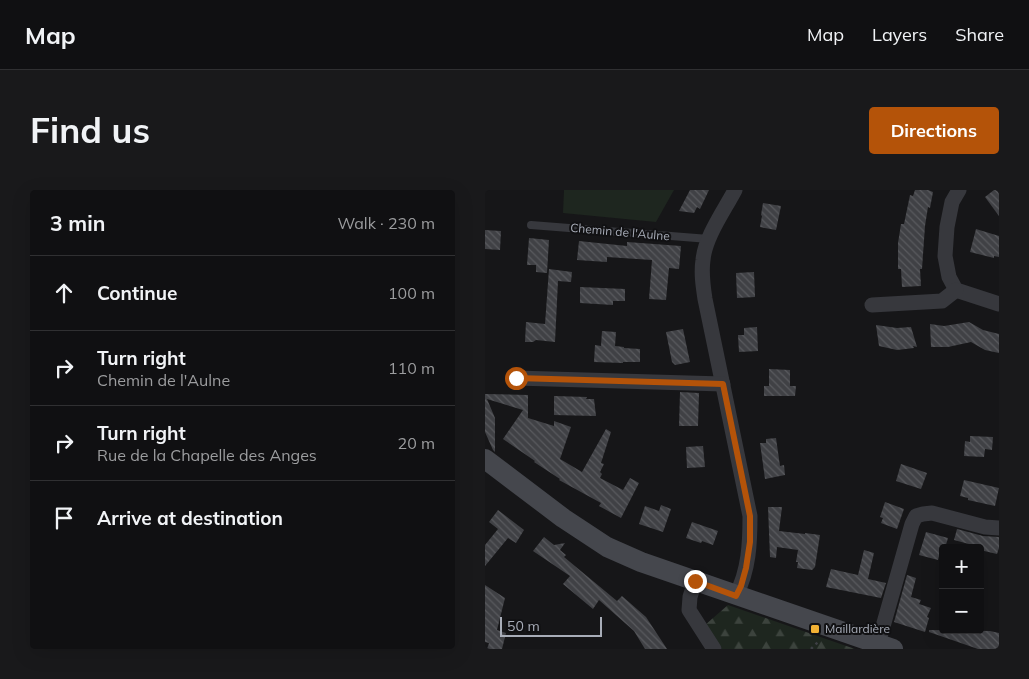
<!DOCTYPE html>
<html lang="en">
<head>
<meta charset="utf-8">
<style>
	:root { --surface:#101012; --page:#19191b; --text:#f1f3f6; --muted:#9c9d9f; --line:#303032; --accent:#b45309 }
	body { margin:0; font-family:Mulish,sans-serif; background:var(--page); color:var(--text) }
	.controls { position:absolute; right:15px; bottom:15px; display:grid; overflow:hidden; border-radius:5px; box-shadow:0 5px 20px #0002 }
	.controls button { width:45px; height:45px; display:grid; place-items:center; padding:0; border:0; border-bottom:1px solid var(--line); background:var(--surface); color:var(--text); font:25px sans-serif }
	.scale { position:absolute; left:15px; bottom:12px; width:102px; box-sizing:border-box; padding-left:5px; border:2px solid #a8adb8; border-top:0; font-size:14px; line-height:18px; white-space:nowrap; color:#a8adb8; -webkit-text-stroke:4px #111113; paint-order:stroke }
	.stop { position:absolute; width:15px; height:15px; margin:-11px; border:4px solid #b45309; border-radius:50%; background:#fff }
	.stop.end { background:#b45309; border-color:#fff; box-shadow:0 1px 5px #0008 }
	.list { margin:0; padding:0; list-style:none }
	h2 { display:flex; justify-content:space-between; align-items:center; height:65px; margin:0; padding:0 20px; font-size:21px }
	h2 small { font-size:16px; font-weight:400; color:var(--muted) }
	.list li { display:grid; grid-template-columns:32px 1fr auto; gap:15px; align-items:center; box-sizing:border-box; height:75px; padding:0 20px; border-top:1px solid var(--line) }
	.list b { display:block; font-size:19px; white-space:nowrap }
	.list p { margin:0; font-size:16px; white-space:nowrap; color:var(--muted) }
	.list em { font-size:16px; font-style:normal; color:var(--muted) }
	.icon { flex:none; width:28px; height:28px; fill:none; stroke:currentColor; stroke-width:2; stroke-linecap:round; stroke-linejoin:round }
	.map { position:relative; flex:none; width:514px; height:459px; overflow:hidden; border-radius:5px }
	header { display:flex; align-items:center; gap:30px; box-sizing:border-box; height:70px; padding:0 25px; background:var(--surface); border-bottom:1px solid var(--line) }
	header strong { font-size:24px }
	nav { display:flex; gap:28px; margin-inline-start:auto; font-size:18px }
	.intro { display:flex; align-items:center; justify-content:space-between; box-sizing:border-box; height:120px; padding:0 30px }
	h1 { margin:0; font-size:35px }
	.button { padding:12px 22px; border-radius:5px; background:var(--accent); color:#fff; font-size:18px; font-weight:700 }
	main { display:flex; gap:30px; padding:0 30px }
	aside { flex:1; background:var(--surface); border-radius:5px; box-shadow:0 5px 20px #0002 }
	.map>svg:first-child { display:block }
</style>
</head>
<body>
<header>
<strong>Map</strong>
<nav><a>Map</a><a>Layers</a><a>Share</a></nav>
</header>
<div class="intro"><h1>Find us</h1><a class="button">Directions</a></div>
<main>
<aside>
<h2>3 min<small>Walk · 230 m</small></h2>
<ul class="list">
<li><svg class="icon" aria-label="ahead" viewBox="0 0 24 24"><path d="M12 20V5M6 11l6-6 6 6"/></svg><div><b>Continue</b></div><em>100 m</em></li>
<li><svg class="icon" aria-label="right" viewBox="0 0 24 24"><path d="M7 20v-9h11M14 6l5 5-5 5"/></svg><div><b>Turn right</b><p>Chemin de l'Aulne</p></div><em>110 m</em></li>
<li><svg class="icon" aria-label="right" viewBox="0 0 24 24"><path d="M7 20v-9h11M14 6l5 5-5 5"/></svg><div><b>Turn right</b><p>Rue de la Chapelle des Anges</p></div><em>20 m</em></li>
<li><svg class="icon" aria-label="arrive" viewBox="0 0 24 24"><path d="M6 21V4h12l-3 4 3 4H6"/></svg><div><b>Arrive at destination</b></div></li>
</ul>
</aside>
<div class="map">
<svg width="514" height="459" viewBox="0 0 514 459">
	<defs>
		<pattern id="forest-firs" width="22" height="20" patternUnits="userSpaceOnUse" patternTransform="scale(1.25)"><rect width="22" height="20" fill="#1e261f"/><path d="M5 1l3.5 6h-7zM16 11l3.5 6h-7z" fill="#3c433d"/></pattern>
		<pattern id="building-back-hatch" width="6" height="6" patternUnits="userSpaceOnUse" patternTransform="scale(1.25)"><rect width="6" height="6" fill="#404145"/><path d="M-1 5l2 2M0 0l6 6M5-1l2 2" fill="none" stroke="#595a5e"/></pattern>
	</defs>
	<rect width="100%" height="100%" fill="#161618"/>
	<path fill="#1e261f" d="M79,0h110l-18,32 -93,-9z"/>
	<path fill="url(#forest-firs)" d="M243,415l127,44h-133l-17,-24z"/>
	<g fill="url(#building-back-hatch)">
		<path d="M205,0h19l-9,19 -3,-2 -3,6 -15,-2z"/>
		<path d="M430,0h13l5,2 -3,16 -2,-1 -3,19 -3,43h-2l1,17 -19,1 -1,-18h-3v-26l3,-19h3l6,-29 3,1z"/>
		<path d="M509,0h5v26l-14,-19z"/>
		<path d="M278,13l18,3 -5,24 -16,-3 2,-11 -1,-1z"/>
		<path d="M491,39l23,7v21l-5,-1v2l-24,-6z"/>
		<path d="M0,40l16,1 -1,19 -15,-1z"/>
		<path d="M44,48l20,2 -2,33 -11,-1v-7h-9z"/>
		<path d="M94,51l48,5v-4l54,4 -2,23 -10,-1 -3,32 -17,-1 3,-39 -45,-3v5l-30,-2z"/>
		<path d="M64,79l23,3 -1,10 -13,-1 -3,61 -19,-2 -3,2h-8l1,-20 19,2z"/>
		<path d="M269,82l1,25 -18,1 -1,-25z"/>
		<path d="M95,97l45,2v12h-12v4l-33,-2z"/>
		<path d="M484,132l14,8 16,4v19l-14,-3 -14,-8 -23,5h-17l-1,-23 14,2z"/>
		<path d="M391,135l21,3 14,-1 6,20 -4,-1 1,2 -17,2 -18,-4z"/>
		<path d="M272,137l1,24 -19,1 -1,-17h6v-7z"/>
		<path d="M198,139l7,33 -15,3 -3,-3 -6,-30z"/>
		<path d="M117,141l14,1 -1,14 9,1v1l16,1v13h-17v1l-29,-1 1,-17 6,1z"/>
		<path d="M284,179l21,1v16h6l-1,10h-31v-10h5z"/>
		<path d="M195,202l19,1 -1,33h-19z"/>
		<path d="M0,204l43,1v23l26,8v-5l17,6 -11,32 22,13 24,-43 5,3 -10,31 3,1 -4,8 2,2 -2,4 23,12 7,-12 9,5 -18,35 -22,-12 2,-3 -42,-23 1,-1 -26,-17 1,-1 -32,-22 20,-29 -36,-11 8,19v34l-2,-2 -8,-18z"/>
		<path d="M69,206l33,1 -1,2h8l2,17 -42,-1z"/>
		<path d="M485,246l23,1 -1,13 -7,-1 -1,8 -20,-1 1,-15 5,1z"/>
		<path d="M291,248l4,28 4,-1 1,10 -20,4 -5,-36h6v-4z"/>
		<path d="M218,256l2,21 -18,1 -1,-21z"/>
		<path d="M416,274l26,9 -6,16 -25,-8z"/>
		<path d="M479,290l35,8 -4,18 -27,-6v-2l-8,-2z"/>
		<path d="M400,312l19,7 -7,20 -16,-6 2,-5 -3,-1z"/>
		<path d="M176,315l10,4 -8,23 -24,-8 6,-18 14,5z"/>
		<path d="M283,317h14l-3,24 26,3v-1l15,2 -5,32 -3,3 -15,-2 1,-6h-2l2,-12 -21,-3 -1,11 -6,-1z"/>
		<path d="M13,320l26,20 -8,13 -8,-5 -23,28v-21l13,-16 -9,-7z"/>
		<path d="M207,332l26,9 -5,14 -11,-4 -1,2 -15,-5z"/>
		<path d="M472,339l26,7 16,1v11l-2,6 -17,-4v-3l-26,-7z"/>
		<path d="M441,342l22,6 -3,10h-4l-3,12 -19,-5z"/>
		<path d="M59,347l10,8 11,-2 -5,7 6,5 -2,2 53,44 5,-5 24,21 21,32h-22l-11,-18 -35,-31 -6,9 -30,-25 7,-8 -37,-25z"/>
		<path d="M379,360l10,3 -6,26 18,4 -5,15 -55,-11 5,-18 27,6z"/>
		<path d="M422,385l9,3 -5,19 10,3 -2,4 12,4 -4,9 2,1 -4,14 -31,-10z"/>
		<path d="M0,395l20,13 -8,32 9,3 -4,16h-15l2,-6 -4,-1z"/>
		<path d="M444,440l61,1 9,2v16h-21l-49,-17z"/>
	</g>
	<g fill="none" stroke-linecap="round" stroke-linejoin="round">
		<path stroke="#3d3f44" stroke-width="2.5" stroke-dasharray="2.5 4" stroke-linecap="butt" d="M326,459l8,-8"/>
		<path stroke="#37383d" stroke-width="8" d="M46,35l178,14"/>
		<g stroke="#37383d" stroke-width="15">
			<path d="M250,0c-11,21 -30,47 -32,70 -2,13 0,26 2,39l45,217c0,27 -1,54 -14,79"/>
			<path d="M474,0l-7,12 -5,25 -2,29 4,21 7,13 43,14"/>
			<path d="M387,115l70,-4 14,-11"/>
			<path d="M31,188l207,6"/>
			<path d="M210,391l-5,16 -1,13 25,39"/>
			<path d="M393,454l34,-120 4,-8 7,-2 9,-1 53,14 14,1"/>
		</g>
		<path stroke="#45474d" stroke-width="20" d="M0,269l78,59 44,29 34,15 252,87"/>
	</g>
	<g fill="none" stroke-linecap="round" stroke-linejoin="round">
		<path stroke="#b45309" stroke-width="6" d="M31,188l207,6 27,132v26l-4,26 -5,18 -5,10 -41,-15"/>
	</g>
	<rect fill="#f2b134" stroke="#111113" stroke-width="2" x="325" y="434" width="10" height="10" rx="2.5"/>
	<g text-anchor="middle" stroke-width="4" stroke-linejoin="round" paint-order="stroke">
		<g font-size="12" fill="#a8adb8" stroke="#111113">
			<text transform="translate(135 42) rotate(5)" y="4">Chemin de l'Aulne</text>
		</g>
		<g font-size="12" fill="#a8adb8" stroke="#111113" text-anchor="start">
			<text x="340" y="443">Maillardière</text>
		</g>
	</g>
</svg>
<div class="controls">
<button>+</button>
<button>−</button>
</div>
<div class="scale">50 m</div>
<div class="stop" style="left:31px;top:188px"></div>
<div class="stop end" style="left:210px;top:391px"></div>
</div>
</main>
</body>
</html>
